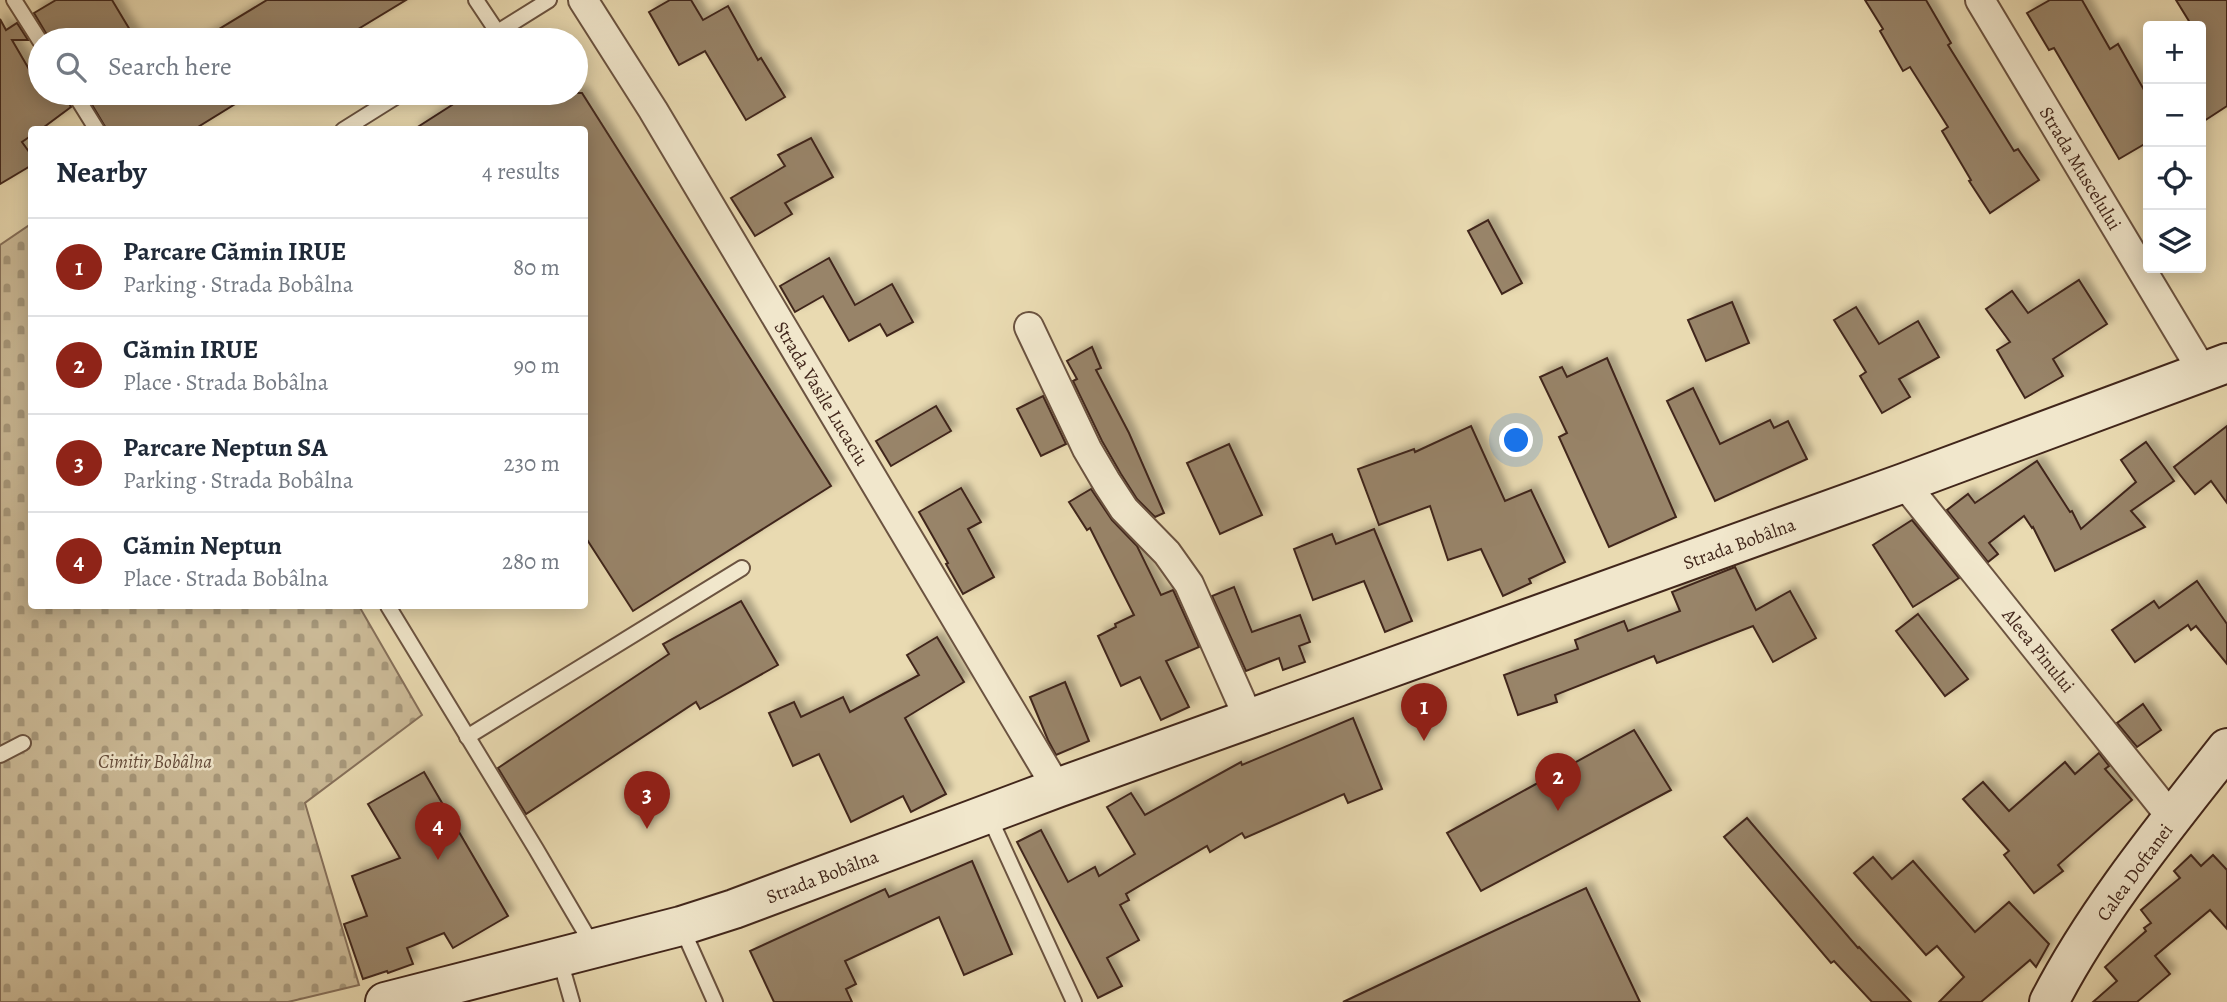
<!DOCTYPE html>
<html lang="en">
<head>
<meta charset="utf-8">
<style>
	:root { --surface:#fff; --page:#f2f2f3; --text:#1f2937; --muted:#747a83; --line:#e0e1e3; --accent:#8f2418 }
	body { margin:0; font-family:Alegreya,serif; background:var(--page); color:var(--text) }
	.controls { position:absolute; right:21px; top:21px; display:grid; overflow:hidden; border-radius:7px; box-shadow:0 4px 18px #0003 }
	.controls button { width:63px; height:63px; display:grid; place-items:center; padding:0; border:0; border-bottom:2px solid var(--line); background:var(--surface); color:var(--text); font:35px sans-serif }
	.you { position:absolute; left:1517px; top:441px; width:24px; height:24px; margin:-18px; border:5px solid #fff; border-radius:50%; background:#1a73e8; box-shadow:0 0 0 10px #1a73e833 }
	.badge { display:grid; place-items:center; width:46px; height:46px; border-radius:50%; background:var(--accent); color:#fff; font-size:23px; font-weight:700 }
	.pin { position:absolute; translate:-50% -58px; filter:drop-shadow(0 2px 4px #0008) }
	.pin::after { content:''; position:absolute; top:37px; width:24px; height:21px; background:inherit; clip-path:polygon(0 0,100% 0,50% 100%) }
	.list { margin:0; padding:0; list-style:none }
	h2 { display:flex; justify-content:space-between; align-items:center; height:91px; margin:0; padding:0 28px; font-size:30px }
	h2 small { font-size:23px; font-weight:400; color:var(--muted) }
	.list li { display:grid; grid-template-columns:46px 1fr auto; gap:21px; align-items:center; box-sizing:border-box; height:98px; padding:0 28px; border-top:2px solid var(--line) }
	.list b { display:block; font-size:26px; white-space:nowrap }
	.list p { margin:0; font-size:23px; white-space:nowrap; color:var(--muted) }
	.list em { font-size:23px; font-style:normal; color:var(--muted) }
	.icon { flex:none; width:38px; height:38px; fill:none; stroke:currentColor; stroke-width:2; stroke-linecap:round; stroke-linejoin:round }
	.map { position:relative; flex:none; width:2227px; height:1002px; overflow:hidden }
	.search { position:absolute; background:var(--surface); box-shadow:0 4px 18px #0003; left:28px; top:28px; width:560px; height:77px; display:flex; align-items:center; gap:18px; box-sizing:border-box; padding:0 24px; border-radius:38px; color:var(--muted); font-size:26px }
	.panel { position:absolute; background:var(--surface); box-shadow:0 4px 18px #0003; left:28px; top:126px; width:560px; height:483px; border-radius:7px }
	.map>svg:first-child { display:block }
</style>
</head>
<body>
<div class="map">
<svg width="2227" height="1002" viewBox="0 0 2227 1002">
	<defs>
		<pattern id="cemetery-stones" width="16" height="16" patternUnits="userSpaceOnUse" patternTransform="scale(1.75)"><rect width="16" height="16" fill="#ccbb98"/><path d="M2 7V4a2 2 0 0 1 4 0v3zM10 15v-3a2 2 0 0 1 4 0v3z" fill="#a7987b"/></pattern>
		<filter id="shadow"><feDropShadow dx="6" dy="-6" stdDeviation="3.5" flood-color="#0004"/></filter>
	</defs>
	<rect width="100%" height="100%" fill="#e9dab1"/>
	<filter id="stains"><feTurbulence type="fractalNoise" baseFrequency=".00286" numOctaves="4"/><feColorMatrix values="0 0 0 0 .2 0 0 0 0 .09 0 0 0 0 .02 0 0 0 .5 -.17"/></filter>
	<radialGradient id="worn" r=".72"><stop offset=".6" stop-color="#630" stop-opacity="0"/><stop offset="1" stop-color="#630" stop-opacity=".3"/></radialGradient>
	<path fill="url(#cemetery-stones)" stroke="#86705a" stroke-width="2" d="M31,224l1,382h327l63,109 -117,88 54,182 -71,17h-288v-757z"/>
	<g fill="#988469" stroke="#41261b" stroke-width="2" filter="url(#shadow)">
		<path d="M56,0h56l24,40h-86l-16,-27z"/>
		<path d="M267,0h139l-66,40h-139z"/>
		<path d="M670,0h21l12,20 25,-14 30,54 3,-2 24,39 -39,23 -41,-69 -26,14 -30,-53z"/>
		<path d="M1865,0h61l25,43 -3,2 66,106 4,-2 21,31 -49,33 -21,-32 2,-1 -29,-49 6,-4 -38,-60 -7,4 -23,-40 3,-2z"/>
		<path d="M2050,0h32l28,49 8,-5 30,53v45l-29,17 -65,-111 -5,2 -22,-37z"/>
		<path d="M2176,0h51v106l-26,17v-97h-9z"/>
		<path d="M0,19l6,11 11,-7 11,17h-16l28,48v5h24l7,14 -31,23h-8v5l-10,7 10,14v9l-32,19z"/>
		<path d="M85,93h168l-60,37h-86z"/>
		<path d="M444,93h138l249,393 -198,125 -49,-76v-405h-171l39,-25z"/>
		<path d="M811,138l22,39 -48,26 7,11 -37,22 -24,-38 54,-32 -7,-11z"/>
		<path d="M1488,220l34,63 -20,11 -34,-63z"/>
		<path d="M829,258l26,47 37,-21 21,38 -26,14 -7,-12 -31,17 -26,-45 -28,16 -15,-26z"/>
		<path d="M2079,280l28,44 -54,35 10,17 -38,22 -28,-48 13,-8 -24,-33 26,-18 16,22z"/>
		<path d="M1732,302l17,41 -43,18 -18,-41z"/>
		<path d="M1856,307l23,37 39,-23 21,36 -40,22 11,18 -28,16 -22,-37 6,-4 -32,-52z"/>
		<path d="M1092,347l9,21 -5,2 33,63 35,80 -9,4 -18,-18 -16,-25 -19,-33 -29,-60 4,-2 -10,-18z"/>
		<path d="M1607,358l69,159 -67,30 -50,-110 8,-4 -27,-56 22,-10 5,10z"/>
		<path d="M1693,388l27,56 50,-24 4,8 14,-7 19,38 -92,42 -48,-100z"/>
		<path d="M1043,396l23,48 -25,12 -24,-47z"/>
		<path d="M936,406l15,25 -60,35 -15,-25z"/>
		<path d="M1471,426l34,75 26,-11 34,72 -36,17 2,4 -28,13 -22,-47 -33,11 -18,-54 -51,19 -21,-56 56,-20 1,3z"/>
		<path d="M2227,426v77l-16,-22 -16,13 -21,-27z"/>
		<path d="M2146,442l28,39 -43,30 14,16 -90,44 -22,-44 -1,1 -8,-12 -35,27 9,11 -10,8 -41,-52 21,-16 7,9 62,-42 33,51 2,-1 9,18 55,-47 -15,-22z"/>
		<path d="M1229,444l33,71 -42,19 -33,-71z"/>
		<path d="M961,488l20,34 -13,7 26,48 -31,17 -17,-30 2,-1 -29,-51z"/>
		<path d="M1091,489l21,31 25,26 24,49 12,-5 1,2 25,55 -33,14 23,46 -28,13 -21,-43 -19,9 -23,-50 18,-9 -1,-3 19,-9 -44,-87 -3,2 -18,-28z"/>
		<path d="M1912,520l47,58 -46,29 -40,-62z"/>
		<path d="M1374,529l38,92 -27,11 -21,-51 -51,19 -19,-51 38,-15 4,10z"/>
		<path d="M1735,567l21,43 34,-19 26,47 -43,24 -20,-36 -96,37 -3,-7 -99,39 2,7 -39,13 -14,-40 74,-26 -3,-9 49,-19 4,10 52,-20 -8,-19z"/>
		<path d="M2197,581l30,43v40l-31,-38 -5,4 -3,-5 -53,37 -23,-32 42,-29 5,7z"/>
		<path d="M1234,587l18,45 48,-17 10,27 -11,4 6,16 -22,8 -4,-12 -33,13 -34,-75z"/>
		<path d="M741,601l37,64 -78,44 -4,-7 -170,112 -28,-46 171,-114 -6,-10z"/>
		<path d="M1918,614l50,65 -23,17 -49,-65z"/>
		<path d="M937,637l27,45 -59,36 41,76 -35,18 -8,-16 -52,26 -32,-68 -26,12 -24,-53 25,-11 7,15 42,-20 7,15 69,-37 -12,-20z"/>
		<path d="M1065,682l24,59 -33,14 -8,-15 -18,-43z"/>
		<path d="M2143,704l18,26 -24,17 -20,-24z"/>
		<path d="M1353,718l29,71 -34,14 -4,-9 -99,44 -3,-5 -32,19 -3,-6 -81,48 3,6 -9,5 19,35 -32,18 15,28 -24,12 -81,-156 24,-12 27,52 27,-15 4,9 36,-22 -28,-47 24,-14 14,22 96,-53 1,3z"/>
		<path d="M1634,730l37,60 -190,101 -34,-58z"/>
		<path d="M2099,753l10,13 -4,3 27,31 -74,65 5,6 -29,22 -30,-38 5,-4 -46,-52 20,-17 26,29 56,-49 10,12z"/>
		<path d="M424,772l84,144 -55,32 -9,-15 -37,15 6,16 -25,9 -1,-2 -24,8 -19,-55 23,-8 -15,-40 48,-18 -32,-54z"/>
		<path d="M1747,818l111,130 1,-1 52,55h-39l-38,-41 -3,2 -107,-126z"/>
		<path d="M2191,855l10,11 12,-11 14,15v59l-17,-19 -55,46 15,18 -33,28h-44l24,-21 -12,-14 41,-36 -2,-3 7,-5 -10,-13 39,-32 -6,-7z"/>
		<path d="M1873,857l19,22 21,-18 62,71 34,-30 40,42 -13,23 -6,-7 -49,42h-42l25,-25 -27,-31 -11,9 -72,-82z"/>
		<path d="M972,861l40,93 -48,21 -25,-58 -94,44 11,23 -10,5 6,13h-78l-24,-51 135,-62 4,8z"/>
		<path d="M1586,888l54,114h-297l108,-51z"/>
	</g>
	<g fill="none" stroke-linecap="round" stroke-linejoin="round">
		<g stroke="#6b5340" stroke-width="18">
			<g id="lane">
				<path d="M14,0l26,41"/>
				<path d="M476,0l22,33"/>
				<path d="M485,40l64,-40"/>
				<path d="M74,93l23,37"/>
				<path d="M343,130l59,-37"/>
				<path d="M388,606l148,243 57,97"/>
				<path d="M467,737l275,-169"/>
				<path d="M0,755l23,-12"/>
				<path d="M988,814l86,188"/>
				<path d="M681,926l34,76"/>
				<path d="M560,960l12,42"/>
			</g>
		</g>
		<g stroke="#6b5340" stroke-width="32">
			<g id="street">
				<path d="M583,0l70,110 404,678"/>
				<path d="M1980,0l223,372"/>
				<path d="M1029,327l58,122 20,34 17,26 43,44 22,31 60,135"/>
				<path d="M1904,483l268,335"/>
			</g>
		</g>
		<g stroke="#41261b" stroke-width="42">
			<g id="secondary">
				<path d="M385,1002l296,-76 53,-17 323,-121 847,-305 323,-120"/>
				<path d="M2049,1002c46,-90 116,-175 178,-254"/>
			</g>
		</g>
		<use href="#lane" stroke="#f1e7cc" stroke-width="14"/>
		<use href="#street" stroke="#f1e7cc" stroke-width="28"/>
		<use href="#secondary" stroke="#f1e7cc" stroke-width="38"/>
	</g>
	<g text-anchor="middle" stroke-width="5" stroke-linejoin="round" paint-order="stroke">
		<g font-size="19" fill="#41261b" stroke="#f1e7cc">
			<text transform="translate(2081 168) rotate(59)" y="7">Strada Muscelului</text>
			<text transform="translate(822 393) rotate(59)" y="7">Strada Vasile Lucaciu</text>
			<text transform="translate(1739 543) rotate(-20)" y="7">Strada Bobâlna</text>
			<text transform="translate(2039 650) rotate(51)" y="7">Aleea Pinului</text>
			<text transform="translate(2134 872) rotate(-54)" y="7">Calea Doftanei</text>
			<text transform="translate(822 876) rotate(-21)" y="7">Strada Bobâlna</text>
		</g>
		<g font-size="19" font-style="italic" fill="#644b3a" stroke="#f1e7cc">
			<text x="155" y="768">Cimitir Bobâlna</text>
		</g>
	</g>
	<rect width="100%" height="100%" filter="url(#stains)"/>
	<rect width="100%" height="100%" fill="url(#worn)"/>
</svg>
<div class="controls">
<button>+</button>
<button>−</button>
<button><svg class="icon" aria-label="locate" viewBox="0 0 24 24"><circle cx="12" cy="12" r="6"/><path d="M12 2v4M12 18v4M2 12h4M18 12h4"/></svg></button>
<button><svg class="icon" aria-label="layers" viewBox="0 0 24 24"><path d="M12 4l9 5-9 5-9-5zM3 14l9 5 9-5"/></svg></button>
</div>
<div class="you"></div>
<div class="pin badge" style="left:1424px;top:741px">1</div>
<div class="pin badge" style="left:1558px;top:811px">2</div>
<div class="pin badge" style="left:647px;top:829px">3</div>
<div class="pin badge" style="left:438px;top:860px">4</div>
<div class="search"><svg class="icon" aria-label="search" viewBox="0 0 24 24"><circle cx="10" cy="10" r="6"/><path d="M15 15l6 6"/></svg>Search here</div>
<section class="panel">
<h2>Nearby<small>4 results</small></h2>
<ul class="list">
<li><span class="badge">1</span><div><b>Parcare Cămin IRUE</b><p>Parking · Strada Bobâlna</p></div><em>80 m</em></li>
<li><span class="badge">2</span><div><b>Cămin IRUE</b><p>Place · Strada Bobâlna</p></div><em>90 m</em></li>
<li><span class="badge">3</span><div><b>Parcare Neptun SA</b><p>Parking · Strada Bobâlna</p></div><em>230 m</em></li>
<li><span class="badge">4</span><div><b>Cămin Neptun</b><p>Place · Strada Bobâlna</p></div><em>280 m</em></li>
</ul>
</section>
</div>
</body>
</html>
